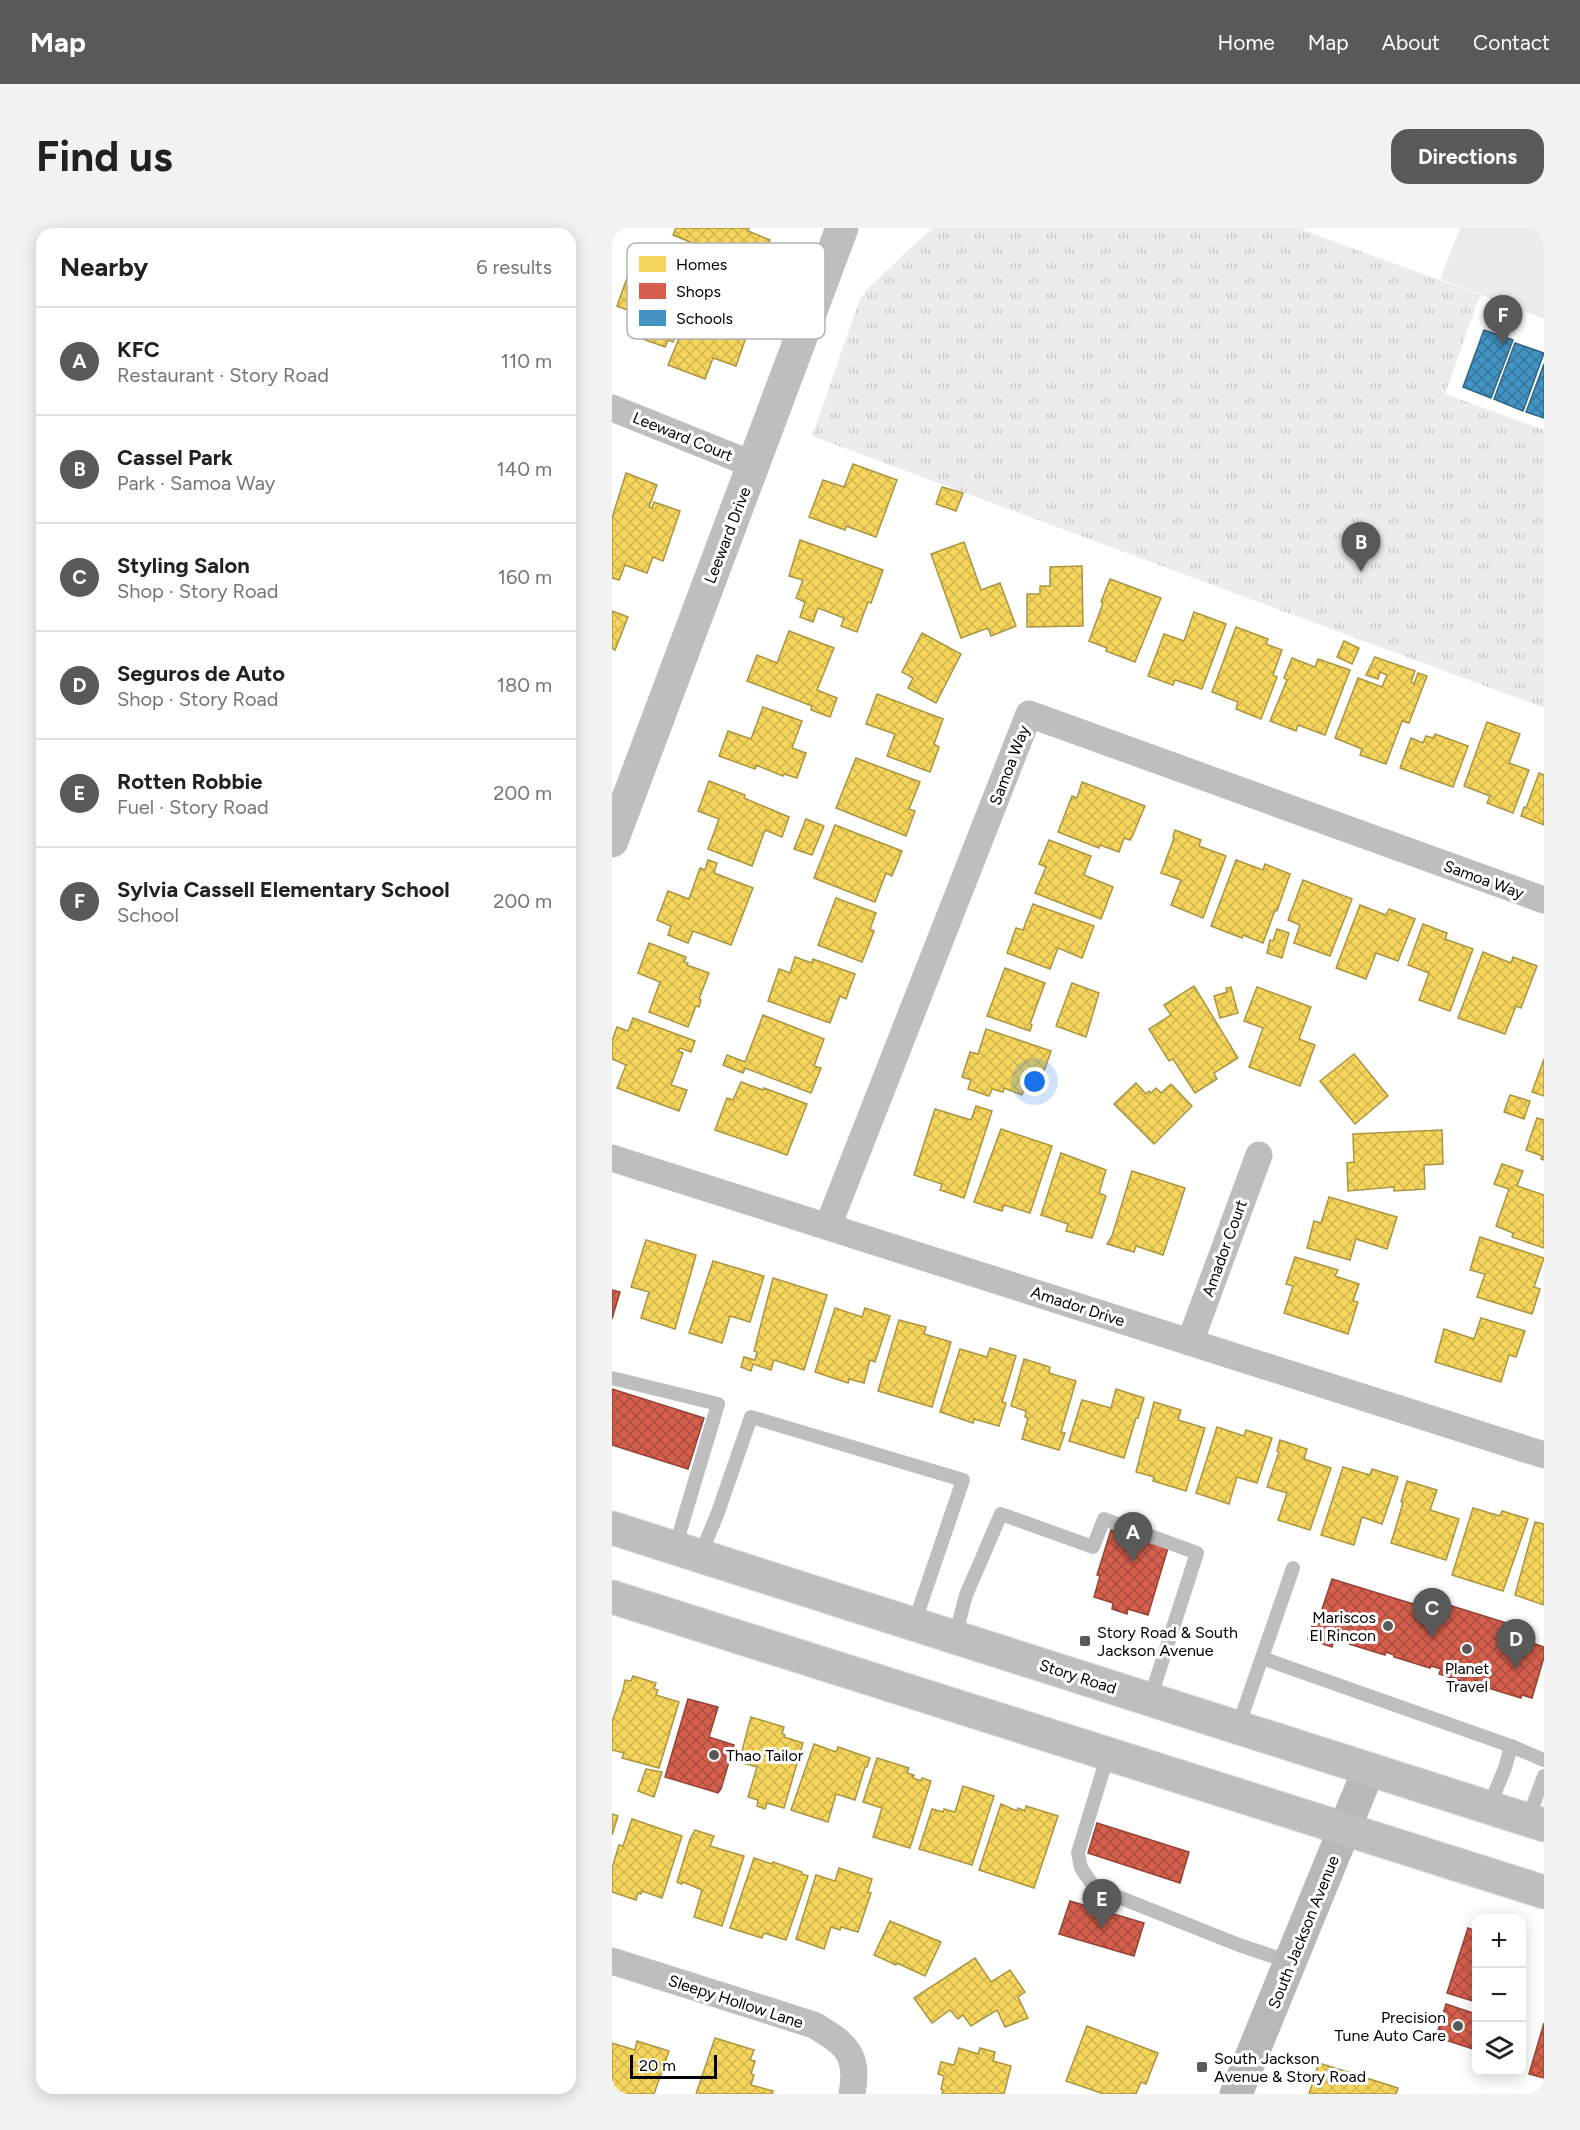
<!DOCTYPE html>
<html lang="en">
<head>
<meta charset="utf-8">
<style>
	:root { --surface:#fff; --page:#f2f2f2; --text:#202124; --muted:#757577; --line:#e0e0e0; --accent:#595959 }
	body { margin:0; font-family:Figtree,sans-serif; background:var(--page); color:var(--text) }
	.controls { position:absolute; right:18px; bottom:18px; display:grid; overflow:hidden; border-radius:12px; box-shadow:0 3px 15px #0003 }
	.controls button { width:54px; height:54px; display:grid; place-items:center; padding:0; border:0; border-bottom:2px solid var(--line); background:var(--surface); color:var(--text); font:30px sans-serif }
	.scale { position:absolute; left:18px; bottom:15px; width:87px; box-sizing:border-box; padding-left:6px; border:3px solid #000; border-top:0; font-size:16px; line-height:21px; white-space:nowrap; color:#000; -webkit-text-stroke:4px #fff; paint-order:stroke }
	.you { position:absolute; left:423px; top:854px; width:21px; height:21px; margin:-15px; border:4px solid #fff; border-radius:50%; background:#1a73e8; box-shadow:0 0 0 9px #1a73e833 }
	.badge { display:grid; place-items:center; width:39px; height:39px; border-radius:50%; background:var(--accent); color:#fff; font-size:20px; font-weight:700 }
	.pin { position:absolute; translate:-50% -50px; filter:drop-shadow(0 2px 3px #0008) }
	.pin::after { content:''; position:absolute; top:32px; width:21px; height:18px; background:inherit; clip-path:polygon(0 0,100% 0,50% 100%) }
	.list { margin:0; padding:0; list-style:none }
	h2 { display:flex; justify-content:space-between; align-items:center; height:78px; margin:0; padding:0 24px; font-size:26px }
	h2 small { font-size:20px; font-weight:400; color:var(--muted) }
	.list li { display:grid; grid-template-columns:39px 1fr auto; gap:18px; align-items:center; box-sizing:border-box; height:108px; padding:0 24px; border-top:2px solid var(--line) }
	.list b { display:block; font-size:22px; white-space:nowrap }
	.list p { margin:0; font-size:20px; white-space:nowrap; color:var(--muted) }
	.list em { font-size:20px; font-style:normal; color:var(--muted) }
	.icon { flex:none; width:33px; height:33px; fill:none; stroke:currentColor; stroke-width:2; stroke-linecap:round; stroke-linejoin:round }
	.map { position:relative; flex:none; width:932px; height:1866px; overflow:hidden; border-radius:18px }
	header { display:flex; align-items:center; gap:36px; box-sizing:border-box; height:84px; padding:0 30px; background:var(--accent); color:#fff }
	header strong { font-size:28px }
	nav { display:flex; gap:33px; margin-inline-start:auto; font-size:21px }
	.intro { display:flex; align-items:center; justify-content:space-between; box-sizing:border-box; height:144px; padding:0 36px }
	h1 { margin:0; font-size:42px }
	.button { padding:15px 27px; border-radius:18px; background:var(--accent); color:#fff; font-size:21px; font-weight:700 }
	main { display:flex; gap:36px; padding:0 36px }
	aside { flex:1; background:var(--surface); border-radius:18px; box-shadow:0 3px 15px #0003 }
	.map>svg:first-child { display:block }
</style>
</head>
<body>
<header>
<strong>Map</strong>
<nav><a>Home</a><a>Map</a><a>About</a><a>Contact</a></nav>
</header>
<div class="intro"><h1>Find us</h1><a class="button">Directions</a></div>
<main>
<aside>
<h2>Nearby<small>6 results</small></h2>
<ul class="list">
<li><span class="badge">A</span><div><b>KFC</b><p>Restaurant · Story Road</p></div><em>110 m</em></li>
<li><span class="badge">B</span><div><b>Cassel Park</b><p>Park · Samoa Way</p></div><em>140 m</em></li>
<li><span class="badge">C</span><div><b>Styling Salon</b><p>Shop · Story Road</p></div><em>160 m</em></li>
<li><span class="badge">D</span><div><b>Seguros de Auto</b><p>Shop · Story Road</p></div><em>180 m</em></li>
<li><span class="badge">E</span><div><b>Rotten Robbie</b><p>Fuel · Story Road</p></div><em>200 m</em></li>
<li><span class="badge">F</span><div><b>Sylvia Cassell Elementary School</b><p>School</p></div><em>200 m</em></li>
</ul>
</aside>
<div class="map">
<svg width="932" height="1866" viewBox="0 0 932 1866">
	<defs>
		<pattern id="park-tufts" width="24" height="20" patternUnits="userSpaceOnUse" patternTransform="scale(1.5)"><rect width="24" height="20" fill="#ececec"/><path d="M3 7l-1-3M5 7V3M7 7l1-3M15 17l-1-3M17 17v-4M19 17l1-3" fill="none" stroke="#c9c9c9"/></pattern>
		<pattern id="homes-cross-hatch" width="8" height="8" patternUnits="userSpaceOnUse" patternTransform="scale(1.5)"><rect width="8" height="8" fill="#f6d55c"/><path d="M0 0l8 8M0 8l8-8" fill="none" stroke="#d1b54e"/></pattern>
		<pattern id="shops-cross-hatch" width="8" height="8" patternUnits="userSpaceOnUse" patternTransform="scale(1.5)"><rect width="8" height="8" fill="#d6604d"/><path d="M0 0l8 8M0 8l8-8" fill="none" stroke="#ab4d3e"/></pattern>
		<pattern id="schools-cross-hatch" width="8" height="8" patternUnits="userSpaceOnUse" patternTransform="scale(1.5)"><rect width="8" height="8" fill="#4393c3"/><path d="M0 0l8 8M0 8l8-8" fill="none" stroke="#36769c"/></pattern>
	</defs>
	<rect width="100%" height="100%" fill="#fff"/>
	<path fill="#ececec" d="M848,0h84v91l-104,-40z"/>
	<path fill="url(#park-tufts)" d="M320,0h372l-1,2 177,65 -35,99 99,36v278l-732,-272 48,-137 7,-10z"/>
	<g fill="url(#homes-cross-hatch)" stroke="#ac9540" stroke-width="1.5">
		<path d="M64,0h73l-1,3 22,9 -12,30 -85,-35z"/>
		<path d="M21,33l55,20 -13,36v3l5,2 -7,20 -5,-2 -3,7 -33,-12 8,-20 -23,-9z"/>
		<path d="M93,48l27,10 -3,7 4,2 -7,18 25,10 -15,43 -23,-8 -8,21 -37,-14z"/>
		<path d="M241,236l44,16 -21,57 -30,-11 -1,4 -36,-13 14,-37 21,7z"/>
		<path d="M14,245l31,12 -8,22 3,1 2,-6 26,9 -17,50 -10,-4 -6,16 -22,-8 -6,15 -7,-2v-60z"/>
		<path d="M330,259l21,6 -7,18 -20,-7z"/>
		<path d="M188,312l83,30 -12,33 -3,-1 -11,30 -16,-6 3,-8 -26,-10 -5,14 -13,-5 5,-15 -9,-4 7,-18 -14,-4z"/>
		<path d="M352,314l17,48 19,-7 16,43 -25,10 -3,-8 -27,10 -30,-84z"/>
		<path d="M470,338l1,60 -56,1v-33h13v-8h10v-19z"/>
		<path d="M498,351l51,19 -26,64 -29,-11 1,-3 -18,-7 14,-38 -2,-1z"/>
		<path d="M0,383l16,6 -13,33 -3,-2z"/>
		<path d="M582,384l32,12 -24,65 -27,-9 -2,5 -25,-9 16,-42 20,7z"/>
		<path d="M624,399l32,12 -2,5 16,6 -9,25 4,2 -16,42 -25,-10 2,-7 -26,-10z"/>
		<path d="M177,403l45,17 -17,42 20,8 -7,19 -19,-7 1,-4 -65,-25 10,-26 20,8z"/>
		<path d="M310,405l39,21 -25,49 -28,-15 5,-10 -11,-6z"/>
		<path d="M732,413l15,7 -7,16 -15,-7z"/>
		<path d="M763,429l40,14 -4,11 3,2 4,-11 9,3 -18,47 -7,-2 -16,43 -26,-9 2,-6 -27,-11 23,-60 24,9 5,-12 -7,-3 -2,7 -12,-4z"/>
		<path d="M680,430l23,9 3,-8 32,11 -25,65 -27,-10 -2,6 -26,-10 17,-41 -3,-2z"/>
		<path d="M265,466l66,25 -9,25 5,3 -9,25 -43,-16 8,-22 -29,-10z"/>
		<path d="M151,479l39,14 -10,27 14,5 -9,25 -13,-4 -1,2 -27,-11 -1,4 -36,-13 9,-25 23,8z"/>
		<path d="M875,494l33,12 -11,29 20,7 -16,43 -26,-10 3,-7 -26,-10z"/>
		<path d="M823,506l33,12 -15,41 -53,-19 11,-30 12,5 3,-7 7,2z"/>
		<path d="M244,530l64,24 -11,27 6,2 -9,25 -70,-28z"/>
		<path d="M927,545l5,2v50l-23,-9 3,-9 2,1z"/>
		<path d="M97,553l36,14 -1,3 45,19 -7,20 -17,-7 -13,36 -44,-17 11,-30 -21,-8z"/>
		<path d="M470,554l63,24 -13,31 -2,3 -6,-2 -5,14 -19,-7 -1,3 -41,-16 14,-36 5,2z"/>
		<path d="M194,591l18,7 -12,29 -18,-6z"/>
		<path d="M223,597l67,26 -10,25 -6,-3 -11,29 -61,-24z"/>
		<path d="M563,602l26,10 -2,6 27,10 -23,62 -32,-13 10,-25 -20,-7 13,-35 -1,-1z"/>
		<path d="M437,612l42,16 -7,19 29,12 -12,32 -66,-26 11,-26 -7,-3z"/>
		<path d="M96,632l9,3 -3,10 39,15 -22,57 -38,-14 -5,12 -20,-8 3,-9 -14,-6 11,-29 21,8 11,-31 5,2z"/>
		<path d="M624,632l27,10 2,-6 25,10 -13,37 -2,-1 -12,33 -20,-8 -1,3 -31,-12z"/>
		<path d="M691,652l49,19 -22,57 -36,-13 6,-18 -12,-5z"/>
		<path d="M224,670l40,15 -6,16 4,2 -12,31 -44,-17z"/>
		<path d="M421,676l61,22 -12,32 -24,-10 -8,21 -43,-16 9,-25 7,2z"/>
		<path d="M748,677l26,10 3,-6 26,10 -17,42 -22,-8 -10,26 -30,-11z"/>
		<path d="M811,696l24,9 -2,6 28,10 -23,62 -31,-11 10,-27 -21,-8z"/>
		<path d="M665,701l12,4 -7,25 -15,-5 3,-13 3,1z"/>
		<path d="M37,715l37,14 -2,5 4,1 -1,2 22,8 -10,26 2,1 -2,7 -3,-1 -8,21 -39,-15 11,-30 -22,-9z"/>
		<path d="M871,724l28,11 2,-6 24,9 -16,42 -5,-2 -11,28 -47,-16z"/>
		<path d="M183,729l17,6 1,-4 42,15 -9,25 -6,-3 -10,27 -62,-22 11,-32 11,4z"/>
		<path d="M393,740l40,15 -15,41 2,1 -2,6 -43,-15z"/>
		<path d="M460,755l27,10 -13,44 -30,-11z"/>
		<path d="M582,758l44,72 -24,15 3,6 -22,14 -22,-34 -4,2 -20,-32 22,-14 -7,-10z"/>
		<path d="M619,759l7,26 -18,5 -6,-22 13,-4 -1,-4z"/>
		<path d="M645,759l54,20 -12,32 16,6 -15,41 -51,-19 14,-39 -19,-7z"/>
		<path d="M151,787l61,24 -10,27 7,2 -10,25 -66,-25 -2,5 -20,-8 4,-10 18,7z"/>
		<path d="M21,790l62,23 -4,11 -11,-4 -2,3 5,2 -12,32 16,5 -8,21 -62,-23 9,-23 -14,-6v-18l5,-14 11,4z"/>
		<path d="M374,801l65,22 -11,32 -12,-5 -6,17 -18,-7 -1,4 -11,-3 -3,7 -21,-7 3,-9 -9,-3 8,-25 8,2z"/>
		<path d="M742,826l34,42 -33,28 -35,-43z"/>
		<path d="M932,831v37l-12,-4z"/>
		<path d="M129,854l22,8 1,-2 43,16 -20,51 -72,-25 12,-32 6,2z"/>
		<path d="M524,855l10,11 3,-3 2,2 5,-5 5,5 10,-9 21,22 -38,38 -40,-40z"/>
		<path d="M898,867l20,6 -6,18 -20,-7z"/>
		<path d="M364,878l16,5 -28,87 -24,-8 2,-6 -28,-9 21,-66 36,11z"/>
		<path d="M925,890l7,2v40l-3,-1 1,-3 -16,-6z"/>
		<path d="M389,901l51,17 -22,67 -26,-8 -2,6 -28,-9z"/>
		<path d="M830,902l1,34 -19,1 1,24 -31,2v-4l-46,4 -1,-28 7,-1 -1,-28z"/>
		<path d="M449,925l45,17 -7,23 7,3 -14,42 -26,-7 2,-7 -27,-9z"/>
		<path d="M890,936l21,7 -6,15 27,9v53l-32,-11 1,-4 -17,-7 13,-37 -15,-5z"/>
		<path d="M520,943l53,17 -22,67 -27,-9 -2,6 -27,-8 5,-8z"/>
		<path d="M717,969l68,20 -10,32 -31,-10 -6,21 -43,-12 7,-27 7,2z"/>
		<path d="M868,1009l64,21 -10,29 6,2 -8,25 -55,-17 8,-23 -15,-4z"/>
		<path d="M34,1012l50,15 -21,74 -34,-11 8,-26 -18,-5z"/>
		<path d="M683,1029l43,13 -3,6 24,8 -6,17 5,1 -10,32 -64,-21 9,-27 -7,-2z"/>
		<path d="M101,1033l51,15 -14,46 -20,-6 -8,27 -33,-10z"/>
		<path d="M161,1050l54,17 -23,75 -30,-10 -3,10 -18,-6 -2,7 -10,-4 3,-10 11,3 2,-8 -3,-1z"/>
		<path d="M223,1080l27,9 3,-9 25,8 -15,46 -5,-2 -6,23 -15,-4 -1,4 -33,-11z"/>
		<path d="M869,1090l44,13 -9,26 -7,-2 -8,27 -66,-20 9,-33 30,10z"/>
		<path d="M287,1092l27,7 -2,7 27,8 -19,65 -54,-16z"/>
		<path d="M378,1120l26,8 -14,46 4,1 -7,23 -25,-7 -1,4 -33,-11 20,-63 27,8z"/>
		<path d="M412,1131l26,8 -1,6 27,8 -15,51 4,1 -6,17 -37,-11 6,-21 -3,-1 1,-6 -15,-5z"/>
		<path d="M504,1161l28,9 -6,20h-2l-12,40 -55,-17 13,-41 29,8z"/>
		<path d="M542,1174l27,8 -3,10 27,8 -19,63 -33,-10 1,-4 -18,-5z"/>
		<path d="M605,1199l27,9 2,-6 26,8 -15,45 -20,-6 -8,27 -33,-11z"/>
		<path d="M668,1212l27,9 -3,10 27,9 -21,62 -32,-10 9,-27 -20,-6 12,-35 -2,-1z"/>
		<path d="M731,1239l27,8 2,-6 26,8 -16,47 -20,-7 -8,28 -33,-10z"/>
		<path d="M795,1253l30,9 -7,20 29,9 -13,41 -55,-17 12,-40 -2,-1z"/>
		<path d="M861,1280l27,8 2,-5 26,8 -25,72 -51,-16z"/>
		<path d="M923,1294l9,2v81l-29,-10z"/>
		<path d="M21,1448l23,7 -2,6 4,1 -2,5 23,7 -20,66 -37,-10 2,-5 -12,-3v-28l11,-32 2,-10 6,1z"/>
		<path d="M139,1489l33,10 -2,7 3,1 -1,2 19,6 -19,65 -17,-5 -2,6 -8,-3 1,-6 -10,-3 9,-30 -18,-5z"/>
		<path d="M202,1516l22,8 2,-5 32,11 -3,9h-2l-10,33 -19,-6 -8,28 -37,-12z"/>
		<path d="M265,1530l32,10 -2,5 7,2 -1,3 8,3 1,-3 9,3 -21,67 -37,-11 9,-29 -19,-6z"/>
		<path d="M34,1541l16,3 -8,25 -16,-6z"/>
		<path d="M351,1558l31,10 -22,69 -53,-16 13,-40 11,3 1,-3 11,3z"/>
		<path d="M389,1576l16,7 1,-3 7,3 1,-5 32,10 -24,72 -55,-18z"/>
		<path d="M0,1586l6,2 -6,19z"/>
		<path d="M20,1591l50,17 -20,62 -20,-7 -1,3 -3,-1 -2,7 -24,-8v-24l7,-23 4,1z"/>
		<path d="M83,1602l19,6 -4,10 34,10 -22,70 -28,-9 8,-27 -19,-8 -1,2 -5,-2 13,-43z"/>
		<path d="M142,1630l18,6 1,-2 29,10v2l6,2 -22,64 -22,-7 -2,5 -32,-10z"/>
		<path d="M227,1640l33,11 -4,13 3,1 -13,39 -17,-5 -1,3 -9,-3 -7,22 -28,-10 20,-64 19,6z"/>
		<path d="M278,1693l51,21 -16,34 -28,-13 -1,2 -22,-10z"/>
		<path d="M363,1730l16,24 19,-12 15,22 -7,5 10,21 -23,9 -8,-17 -26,16 -8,-11 -5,4 -8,-9 -18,13 -18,-25z"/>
		<path d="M475,1798l71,27 -12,31 -5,-2 -5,12h-32l-38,-13z"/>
		<path d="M103,1810l39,12 -4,10 5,1 -4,13 3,1 -3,10 22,6 -1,3h-76z"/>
		<path d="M25,1813l32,10 -15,43h-42v-51l23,7z"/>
		<path d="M347,1820l19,6 2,-6 15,4 -2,9 18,5 -7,28h-62l1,-4 -2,-1 3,-13 -6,-2 3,-12 13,3z"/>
		<path d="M707,1835l79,25 -2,6h-87z"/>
	</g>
	<g fill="url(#shops-cross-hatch)" stroke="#964336" stroke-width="1.5">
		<path d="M0,1062l8,2 -8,27z"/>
		<path d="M0,1161l92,29 -16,51 -76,-24z"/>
		<path d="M499,1302l57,18 -20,67 -20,-6 -1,5 -15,-5 1,-6 -19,-6 6,-21 -3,-1z"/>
		<path d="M720,1351l104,32 3,-9 87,27 3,3 -2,9 17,6v10l-12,41 -10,-3 -1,3 -36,-11 1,-3 -11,-3 -1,4 -35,-11 2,-5 -10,-3 -1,2 -36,-11v-2l-8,-3 -1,3 -36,-11 1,-4 -15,-4 -3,11 -24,-8 7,-22 4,1z"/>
		<path d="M76,1471l30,8 -9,30 25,8 -13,44 -3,4 -53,-16z"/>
		<path d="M485,1595l92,29 -9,31 -92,-30z"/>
		<path d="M458,1673l74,22 -10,33 -75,-22z"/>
		<path d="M856,1700l8,3v71l-29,-9z"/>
		<path d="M834,1776l30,10v36l-40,-13z"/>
		<path d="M932,1795v55l-15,-4z"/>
	</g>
	<g fill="url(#schools-cross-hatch)" stroke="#2f6788" stroke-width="1.5">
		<path d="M872,102l29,10 -22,58 -28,-11z"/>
		<path d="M903,115l29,10 -21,58 -29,-12z"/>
		<path d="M932,136v54l-18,-6z"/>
	</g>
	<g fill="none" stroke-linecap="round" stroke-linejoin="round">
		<g stroke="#dbdbdb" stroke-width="35">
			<g id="primary">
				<path d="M0,1300l932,297"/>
				<path d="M0,1369l932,295"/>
			</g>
		</g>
		<g stroke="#bebebe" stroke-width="14">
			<path d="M0,1150l106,26 -43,144"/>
			<path d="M88,1328l17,-41 34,-98 212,63 -49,144"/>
			<path d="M343,1409l11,-42 35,-81 92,33 11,-28 93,34 -47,146"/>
			<path d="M650,1430l249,88 -6,22 -16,39"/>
			<path d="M626,1499l55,-159"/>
			<path d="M899,1518l33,14"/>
			<path d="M496,1526l-30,99 3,15 11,16 24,12 123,49 51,17"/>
			<path d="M916,1591l16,-43"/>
		</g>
		<g stroke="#bebebe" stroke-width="27">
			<path d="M0,180l142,57"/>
			<path d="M0,930l932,297"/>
			<path d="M216,998l201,-512 515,186"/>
			<path d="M578,1114l69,-187"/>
			<path d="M0,1733l202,64c33,20 45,29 38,69"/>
		</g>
		<path stroke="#bebebe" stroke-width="33" d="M0,613l230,-613"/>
		<path stroke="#b8b8b8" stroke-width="33" d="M624,1866l133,-325"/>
		<use href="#primary" stroke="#bebebe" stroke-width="33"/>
	</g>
	<g fill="#595959" stroke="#fff" stroke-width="2">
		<circle cx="776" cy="1398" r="6"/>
		<rect x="467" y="1407" width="12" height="12" rx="3"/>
		<circle cx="855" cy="1421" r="6"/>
		<circle cx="102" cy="1527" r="6"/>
		<circle cx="846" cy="1798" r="6"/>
		<rect x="584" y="1833" width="12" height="12" rx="3"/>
	</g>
	<g text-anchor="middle" stroke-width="6" stroke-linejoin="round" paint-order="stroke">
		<g font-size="16" fill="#000" stroke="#fff">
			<text transform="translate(71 208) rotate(22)" y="6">Leeward Court</text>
			<text transform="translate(115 307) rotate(-69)" y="6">Leeward Drive</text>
			<text transform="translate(397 537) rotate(-69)" y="6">Samoa Way</text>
			<text transform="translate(872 651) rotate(20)" y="6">Samoa Way</text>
			<text transform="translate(612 1020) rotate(-70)" y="6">Amador Court</text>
			<text transform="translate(466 1078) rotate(18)" y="6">Amador Drive</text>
			<text transform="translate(466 1448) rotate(18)" y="6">Story Road</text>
			<text transform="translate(691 1704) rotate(-68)" y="6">South Jackson Avenue</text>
			<text transform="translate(124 1773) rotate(18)" y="6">Sleepy Hollow Lane</text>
		</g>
		<g font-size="16" fill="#000" stroke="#fff" text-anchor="start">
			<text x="764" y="1395" text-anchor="end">Mariscos<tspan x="764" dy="18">El Rincon</tspan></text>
			<text x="485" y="1410">Story Road &amp; South<tspan x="485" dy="18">Jackson Avenue</tspan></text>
			<text x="855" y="1446" text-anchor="middle">Planet<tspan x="855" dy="18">Travel</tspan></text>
			<text x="114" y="1533">Thao Tailor</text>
			<text x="834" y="1795" text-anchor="end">Precision<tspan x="834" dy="18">Tune Auto Care</tspan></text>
			<text x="602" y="1836">South Jackson<tspan x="602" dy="18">Avenue &amp; Story Road</tspan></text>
		</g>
	</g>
	<rect x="15" y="15" width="198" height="96" rx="9" fill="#fff" stroke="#b2b2b2" stroke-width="1.5"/>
	<rect x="27" y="28" width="27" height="16" fill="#f6d55c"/>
	<rect x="27" y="55" width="27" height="16" fill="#d6604d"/>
	<rect x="27" y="82" width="27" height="16" fill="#4393c3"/>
	<g font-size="16" fill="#000">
		<text x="64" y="42">Homes</text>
		<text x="64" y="69">Shops</text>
		<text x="64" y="96">Schools</text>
	</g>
</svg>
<div class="controls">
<button>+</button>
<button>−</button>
<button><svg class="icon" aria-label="layers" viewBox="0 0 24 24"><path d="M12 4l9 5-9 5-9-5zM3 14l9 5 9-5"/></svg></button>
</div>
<div class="scale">20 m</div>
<div class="you"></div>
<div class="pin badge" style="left:521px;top:1334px">A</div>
<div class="pin badge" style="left:749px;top:344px">B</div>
<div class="pin badge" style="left:820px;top:1410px">C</div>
<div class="pin badge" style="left:904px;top:1441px">D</div>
<div class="pin badge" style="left:490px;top:1701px">E</div>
<div class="pin badge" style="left:891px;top:117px">F</div>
</div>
</main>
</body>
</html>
